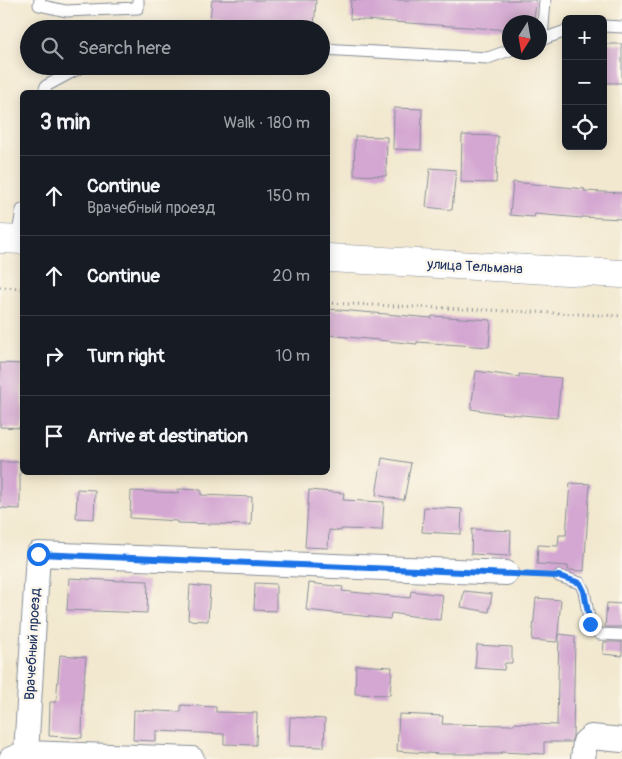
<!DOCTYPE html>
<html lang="en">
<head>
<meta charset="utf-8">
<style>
	:root { --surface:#171b24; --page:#242831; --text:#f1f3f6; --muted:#9ea1a6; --line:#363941 }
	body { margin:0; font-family:Pangolin,sans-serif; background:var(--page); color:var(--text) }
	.controls { position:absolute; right:15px; top:15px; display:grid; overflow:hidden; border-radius:8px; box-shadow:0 2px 12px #0003 }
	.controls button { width:45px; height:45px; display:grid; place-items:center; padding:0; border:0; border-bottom:1px solid var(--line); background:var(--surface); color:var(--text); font:25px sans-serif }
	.compass { position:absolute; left:502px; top:15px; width:45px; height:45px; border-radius:50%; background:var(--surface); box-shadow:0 2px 12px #0003; rotate:191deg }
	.stop { position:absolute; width:15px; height:15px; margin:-11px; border:4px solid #1a73e8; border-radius:50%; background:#fff }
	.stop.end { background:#1a73e8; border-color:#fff; box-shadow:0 1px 5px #0008 }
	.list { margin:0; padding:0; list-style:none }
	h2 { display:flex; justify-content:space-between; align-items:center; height:65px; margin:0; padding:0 20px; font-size:21px }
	h2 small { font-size:16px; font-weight:400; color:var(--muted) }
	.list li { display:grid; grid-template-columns:32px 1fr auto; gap:15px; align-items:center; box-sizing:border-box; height:80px; padding:0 20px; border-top:1px solid var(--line) }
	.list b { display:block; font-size:19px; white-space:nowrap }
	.list p { margin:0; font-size:16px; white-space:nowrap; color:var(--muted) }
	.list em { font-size:16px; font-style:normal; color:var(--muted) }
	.icon { flex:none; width:28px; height:28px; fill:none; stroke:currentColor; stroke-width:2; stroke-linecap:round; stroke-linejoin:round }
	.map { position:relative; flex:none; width:622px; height:759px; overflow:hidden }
	.search { position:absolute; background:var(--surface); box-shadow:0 2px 12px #0003; left:20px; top:20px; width:310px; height:55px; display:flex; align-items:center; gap:12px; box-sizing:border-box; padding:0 18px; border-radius:28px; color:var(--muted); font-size:19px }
	.panel { position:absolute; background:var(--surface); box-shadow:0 2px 12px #0003; left:20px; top:90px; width:310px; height:385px; border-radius:8px }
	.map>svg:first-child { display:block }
</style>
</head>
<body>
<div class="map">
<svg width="622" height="759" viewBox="0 0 622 759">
	<rect width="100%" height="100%" fill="#fbf7ec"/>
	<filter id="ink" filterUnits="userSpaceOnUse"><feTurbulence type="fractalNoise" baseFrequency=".02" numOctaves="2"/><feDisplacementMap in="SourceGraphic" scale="10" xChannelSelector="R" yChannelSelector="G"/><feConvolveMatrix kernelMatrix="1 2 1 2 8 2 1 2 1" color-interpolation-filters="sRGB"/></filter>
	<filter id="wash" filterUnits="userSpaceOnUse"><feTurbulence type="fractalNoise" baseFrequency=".0096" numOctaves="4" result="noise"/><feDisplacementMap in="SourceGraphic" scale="20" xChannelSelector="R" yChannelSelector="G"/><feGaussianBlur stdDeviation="1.12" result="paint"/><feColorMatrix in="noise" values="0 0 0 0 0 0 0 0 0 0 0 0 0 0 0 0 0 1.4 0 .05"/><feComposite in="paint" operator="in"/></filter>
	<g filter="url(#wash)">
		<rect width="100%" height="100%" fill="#f2e8cf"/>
		<g id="blocks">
			<g fill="#d4a7d2">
				<path d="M212,0h104l-2,28 -53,-5v3l-51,-7z"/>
				<path d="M351,0h185l-2,22h-24v8l-160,-11z"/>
				<rect x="603" y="44" width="19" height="39"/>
				<path d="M394,108l28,1 -1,41 -28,-1z"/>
				<path d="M462,135l36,1 -2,47 -35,-1z"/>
				<path d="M355,136l32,1 -1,39 -32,-1z"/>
				<path d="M430,168l26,2 -4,40 -26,-3z"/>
				<path d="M513,182l72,7 -1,2 38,2v26l-40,-2v1l-47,-4 -1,3 -24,-2z"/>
				<path d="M328,309l104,9v-2l59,4 -2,27 -72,-5v2l-89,-9z"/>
				<path d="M0,363l22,1v64l-22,-1z"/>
				<path d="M476,371l43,6v-3l42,4 -4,40 -59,-5 -27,-4z"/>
				<path d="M382,458l29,5 -7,37 -28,-5z"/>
				<path d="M0,462h20v47l-20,-1z"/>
				<path d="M570,483l20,1 -6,87 -16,-1v-4l-31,-2 1,-19 20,1 1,-11h7z"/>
				<path d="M77,489l18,1 -1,29 -18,-1z"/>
				<path d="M178,489l23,1v5l51,2 -1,28 -74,-2v-2l-47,-3 1,-27 47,2z"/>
				<path d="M309,490l35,3 -1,7 41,2 -2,28 -41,-1v2l-12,-1 -1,18 -23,-1z"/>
				<path d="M424,507l38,2 -1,25 -39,-2z"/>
				<path d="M472,529l39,2 -1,25 -39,-2z"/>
				<path d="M69,578l53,3v-1l26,1 -1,32 -80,-3z"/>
				<path d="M255,583l21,1v27l-22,-1z"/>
				<path d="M309,583l34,4 -1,4 68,7 1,-7 32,4 -3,25 -49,-7 -1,6 -84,-9z"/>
				<path d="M190,585l20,2 -2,34 -20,-1z"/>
				<path d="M464,591l28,3 -3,18 -28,-5z"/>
				<path d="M536,598l25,2 -4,42 -25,-2z"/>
				<path d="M607,603l15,1v23h-17z"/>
				<path d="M559,634l16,2 -2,101 -2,5h-27v12l-43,-2v2h-60l-44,-3 2,-37 44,2 -1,8 72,1v-2l43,2z"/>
				<path d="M604,642h18v14l-19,-2z"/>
				<path d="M477,645l35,2v16h-7l-1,7 -29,-2z"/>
				<path d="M60,655l26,2 -3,35 -1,46 -33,-2 1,-34h6z"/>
				<path d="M356,665l36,2 -2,28 -35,-1z"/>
				<path d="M181,705l35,2v5l41,1 -1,32 -32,-1v-10l-68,-3v10l-23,-1 1,-30 47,2z"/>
				<path d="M290,717l35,2 -1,28 -35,-1z"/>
			</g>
		</g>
	</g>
	<g filter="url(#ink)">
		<use href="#blocks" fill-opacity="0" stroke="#868c96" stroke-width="1"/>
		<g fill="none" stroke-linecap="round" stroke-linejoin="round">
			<g stroke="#868c96" stroke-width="13">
				<g id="service">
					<path d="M40,0l-1,5 27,6 72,-3v-8"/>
					<path d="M603,26l19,1"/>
					<path d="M542,39l3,-39"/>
					<path d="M540,40l26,-9"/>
					<path d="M321,49l167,9 22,-8"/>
					<path d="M44,92l2,-6 37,-20"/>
					<path d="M17,240l5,-30"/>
					<path d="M559,576l21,7 4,8 6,33 9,10 23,1"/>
				</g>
			</g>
			<g stroke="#868c96" stroke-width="26">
				<g id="minor">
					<path d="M26,753l166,6"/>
					<path d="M11,759l15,-6 12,-199 468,19"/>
					<path d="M583,759l2,-17 6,-5 31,3"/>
				</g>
			</g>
			<g stroke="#868c96" stroke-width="29">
				<g id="tertiary">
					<path d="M0,239l22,1"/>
					<path d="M328,258l294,16"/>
				</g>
			</g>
			<g stroke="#868c96" stroke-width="3" stroke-dasharray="1 4" stroke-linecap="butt">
				<path d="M0,287l22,1"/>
				<path d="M328,303l294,13"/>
				<path d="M527,575l18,1"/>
			</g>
			<use href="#service" stroke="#fff" stroke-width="11"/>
			<use href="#minor" stroke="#fff" stroke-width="24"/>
			<use href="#tertiary" stroke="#fff" stroke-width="28"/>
		</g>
	</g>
	<g fill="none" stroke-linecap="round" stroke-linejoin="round" filter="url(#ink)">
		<path stroke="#1a73e8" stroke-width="6" d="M38,554l521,22 21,7 4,8 6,33"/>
	</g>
	<g text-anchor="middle" stroke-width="5" stroke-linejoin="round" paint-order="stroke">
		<g font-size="14" fill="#1b2f5e" stroke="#fbf7ec">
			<text transform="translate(475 266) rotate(3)" y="5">улица Тельмана</text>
			<text transform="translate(32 644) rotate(-87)" y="5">Врачебный проезд</text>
		</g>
	</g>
</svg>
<div class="controls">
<button>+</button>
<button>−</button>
<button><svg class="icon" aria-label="locate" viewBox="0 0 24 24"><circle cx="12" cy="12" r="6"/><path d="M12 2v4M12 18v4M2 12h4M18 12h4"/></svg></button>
</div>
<svg class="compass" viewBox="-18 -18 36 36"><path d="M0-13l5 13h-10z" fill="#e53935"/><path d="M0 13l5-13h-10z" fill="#9ea1a6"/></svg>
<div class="stop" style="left:38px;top:554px"></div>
<div class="stop end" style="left:590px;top:624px"></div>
<div class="search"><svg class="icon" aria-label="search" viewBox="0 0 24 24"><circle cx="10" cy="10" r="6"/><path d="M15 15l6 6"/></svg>Search here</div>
<section class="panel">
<h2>3 min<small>Walk · 180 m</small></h2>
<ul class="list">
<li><svg class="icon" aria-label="ahead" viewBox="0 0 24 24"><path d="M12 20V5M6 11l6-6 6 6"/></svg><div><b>Continue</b><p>Врачебный проезд</p></div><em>150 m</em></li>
<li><svg class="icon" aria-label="ahead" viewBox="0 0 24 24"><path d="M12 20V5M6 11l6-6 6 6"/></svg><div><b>Continue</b></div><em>20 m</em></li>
<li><svg class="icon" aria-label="right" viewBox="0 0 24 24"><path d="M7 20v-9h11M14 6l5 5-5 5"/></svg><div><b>Turn right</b></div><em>10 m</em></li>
<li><svg class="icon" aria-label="arrive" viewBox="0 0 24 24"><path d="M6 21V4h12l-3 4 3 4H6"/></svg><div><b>Arrive at destination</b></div></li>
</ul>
</section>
</div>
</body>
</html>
